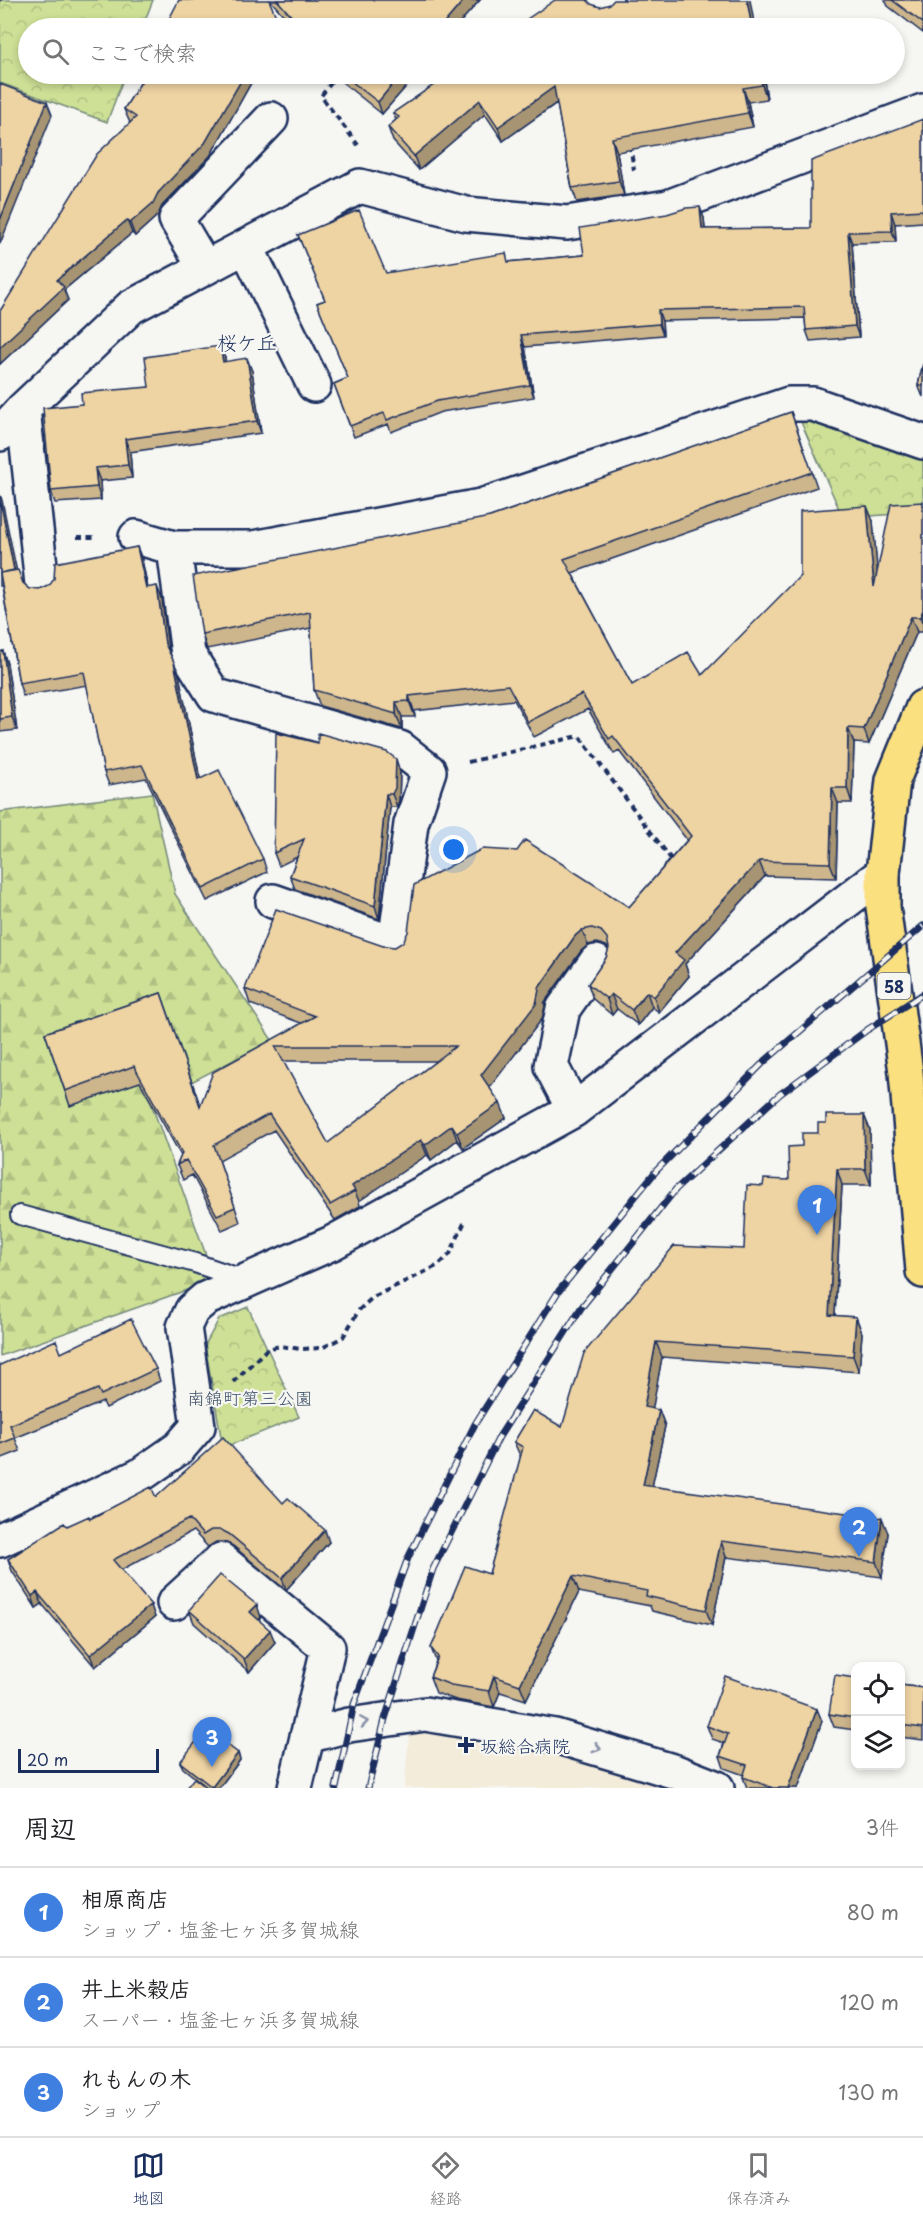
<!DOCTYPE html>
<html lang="ja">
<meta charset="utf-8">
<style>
:root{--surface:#fff;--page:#f2f2f2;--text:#202124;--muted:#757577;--line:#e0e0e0;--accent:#1b2f5e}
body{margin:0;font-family:"Playpen Sans","Klee One",sans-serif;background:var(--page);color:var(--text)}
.controls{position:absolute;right:18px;bottom:18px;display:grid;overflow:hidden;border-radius:12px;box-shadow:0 3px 9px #0003}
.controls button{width:54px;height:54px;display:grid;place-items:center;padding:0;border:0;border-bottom:2px solid var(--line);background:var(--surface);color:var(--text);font:30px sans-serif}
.scale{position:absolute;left:18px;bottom:15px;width:141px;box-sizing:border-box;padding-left:6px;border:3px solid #1b2f5e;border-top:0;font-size:16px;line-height:21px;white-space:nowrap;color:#1b2f5e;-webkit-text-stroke:4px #f6f6f2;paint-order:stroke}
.you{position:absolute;left:454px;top:850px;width:21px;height:21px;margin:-15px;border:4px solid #fff;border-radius:50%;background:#1a73e8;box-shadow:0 0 0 9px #1a73e833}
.badge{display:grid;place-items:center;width:39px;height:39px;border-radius:50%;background:var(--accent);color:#fff;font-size:20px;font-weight:700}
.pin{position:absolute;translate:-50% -50px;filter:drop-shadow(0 2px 3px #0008)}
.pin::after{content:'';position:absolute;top:32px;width:21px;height:18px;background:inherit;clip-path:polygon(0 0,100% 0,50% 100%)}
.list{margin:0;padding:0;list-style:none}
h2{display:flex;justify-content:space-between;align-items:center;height:78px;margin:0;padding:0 24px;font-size:26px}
h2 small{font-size:20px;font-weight:400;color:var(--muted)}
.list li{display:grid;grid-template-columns:39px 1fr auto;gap:18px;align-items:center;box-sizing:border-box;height:90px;padding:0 24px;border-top:2px solid var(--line)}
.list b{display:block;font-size:22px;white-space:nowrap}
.list p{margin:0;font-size:20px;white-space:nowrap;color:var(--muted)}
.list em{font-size:20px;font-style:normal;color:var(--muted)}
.icon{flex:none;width:33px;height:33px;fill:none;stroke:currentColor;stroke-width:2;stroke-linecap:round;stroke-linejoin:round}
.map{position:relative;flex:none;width:923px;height:1788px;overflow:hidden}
.search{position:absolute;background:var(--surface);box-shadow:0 3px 9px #0003;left:18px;right:18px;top:18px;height:66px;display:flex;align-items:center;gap:15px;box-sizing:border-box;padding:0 21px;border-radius:33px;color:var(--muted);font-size:22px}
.sheet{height:348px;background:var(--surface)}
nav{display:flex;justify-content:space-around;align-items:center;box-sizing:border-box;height:84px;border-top:2px solid var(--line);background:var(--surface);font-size:16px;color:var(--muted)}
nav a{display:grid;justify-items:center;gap:3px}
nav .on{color:var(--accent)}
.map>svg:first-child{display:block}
</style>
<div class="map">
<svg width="923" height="1788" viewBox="0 0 923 1788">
<defs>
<pattern id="forest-firs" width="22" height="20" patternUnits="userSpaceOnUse" patternTransform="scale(1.5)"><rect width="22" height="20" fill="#cde095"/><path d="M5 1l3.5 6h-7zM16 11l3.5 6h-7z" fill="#afc083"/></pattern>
<pattern id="park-crowns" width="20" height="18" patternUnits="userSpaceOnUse" patternTransform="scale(1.5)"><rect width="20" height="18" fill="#cde095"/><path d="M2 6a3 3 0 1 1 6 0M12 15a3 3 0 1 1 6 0" fill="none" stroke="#afc083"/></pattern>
</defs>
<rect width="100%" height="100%" fill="#f6f6f2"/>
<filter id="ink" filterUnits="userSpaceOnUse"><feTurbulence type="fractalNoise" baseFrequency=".0167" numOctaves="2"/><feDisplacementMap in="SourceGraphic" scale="12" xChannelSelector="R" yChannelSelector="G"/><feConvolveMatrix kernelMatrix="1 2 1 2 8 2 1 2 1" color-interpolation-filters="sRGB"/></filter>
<g filter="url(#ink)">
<!-- built -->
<path fill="#f4ecda" d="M410,1727L463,1732L585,1759L660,1788H404Z"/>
<!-- forest -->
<path fill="url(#forest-firs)" stroke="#74887a" stroke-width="1.5" d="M152,793L175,894L272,1040L151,1103L215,1280L0,1356V812Z"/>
<!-- park -->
<path fill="url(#park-crowns)" stroke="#74887a" stroke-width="1.5" d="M0,0H153L142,28H28V74H125L107,122L0,83Z
M810,418L923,457V512L843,518L801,422Z
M248,1307L299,1417L223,1448L205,1345L219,1319Z"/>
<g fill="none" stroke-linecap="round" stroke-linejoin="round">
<!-- lane casing -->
<g stroke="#1b2f5e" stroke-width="22">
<path id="lane" d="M20,1215L195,1263L245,1280"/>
</g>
<!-- street casing -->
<g stroke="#1b2f5e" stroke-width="38">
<path id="street" d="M605,0L606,2
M246,246L314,385
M205,268L176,219L271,119
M23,409L42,584
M0,434L23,409L131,307L360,186L466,214L567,223L668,207L923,111
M136,537L174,548H253L481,506L789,404H813L923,442
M174,548L188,654L214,695L400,748L429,771L411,824L395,944L273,901
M574,1110L551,1066L563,1009L596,962
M0,1540L139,1476L179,1448L198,1426L184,1327L192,1310L205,1299L332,1243L574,1110L883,873
M174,1603L221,1560L328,1648L295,1788
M307,1736L349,1725L425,1714L555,1736L676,1772L717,1788"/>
</g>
<!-- primary casing -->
<g stroke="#1b2f5e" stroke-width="38">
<path id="primary" d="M923,707L893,780L883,873V907L906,1072L923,1271"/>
</g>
<!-- path -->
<path stroke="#1b2f5e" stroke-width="4" stroke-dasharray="6 4.5" stroke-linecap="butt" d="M0,1V0
M338,74L321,96L358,145
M630,145L634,170
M77,537H96
M468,762L579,736L671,859L669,862
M233,1382L267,1349L280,1346L301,1349L322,1348L343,1337L359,1310L373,1297L439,1265L450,1254L466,1219"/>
<!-- lane -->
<use href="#lane" stroke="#f6f6f2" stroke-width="18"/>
<!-- street -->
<use href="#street" stroke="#f6f6f2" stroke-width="33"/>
<!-- primary -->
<use href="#primary" stroke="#fbe080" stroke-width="33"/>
<!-- rail casing -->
<g stroke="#1b2f5e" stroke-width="7">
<path id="rail" d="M336,1788L354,1704L408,1558L475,1424L558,1292L656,1171L765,1061L923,926
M368,1788L385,1719L433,1569L499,1437L581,1308L676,1189L780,1094L867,1030L923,994"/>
</g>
<!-- rail -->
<use href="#rail" stroke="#f6f6f2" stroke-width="4.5" stroke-dasharray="14" stroke-linecap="butt"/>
</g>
<!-- wall -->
<path fill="#cdb58c" stroke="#1b2f5e" stroke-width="1.5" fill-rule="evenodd" d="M270,0H480L455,28H295Z
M885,0H923V33L888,6Z
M168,21L281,28H170Z
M146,74H256L210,156L162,206L158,215L135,236L132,233L64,290L68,300L0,364V311L130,123L124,109Z
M260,74H275L272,80Z
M334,74H417L382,114L342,82Z
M450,74H763L767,99L748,102L753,127L617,152L624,195L577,202L572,188L557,103L503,141L485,114L419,170L393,141L388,127L396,120L393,113Z
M923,119V222L895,224L896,242L852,243L859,337L810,341L806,330L805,318L662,321L663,335L525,347L534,397L441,412L391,432L388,424L354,437L334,384L348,378L317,303L325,300L298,235L386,273L584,255L704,218L705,229L811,228Z
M225,358V362L252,371L261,433L130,452L132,478L100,481L101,500L55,503L51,491L82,404L149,387Z
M923,364V397L918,385Z
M791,412L817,487L572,573L632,685L702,675L873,521L877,572L923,502V632H917L869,744L854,743L852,803H838L836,878L765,876L685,964L689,976L659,1012L652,1007L638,1025L617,1009L612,1015L593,999L588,984L606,958L609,949L606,946L597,943L588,945L581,951L544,1003L545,1006L542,1019L489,1087L506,1118L463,1148L457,1140L431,1160L427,1155L359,1201L360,1206L335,1220L274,1130L219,1160L240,1222L222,1230L192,1175L183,1180L177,1165L181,1156L140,1082L70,1106L45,1033L161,993L200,1105L301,1023L250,1004L245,989L383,946L395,947L629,907L687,840L619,751L614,754L588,709L534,737L514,700L414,711L415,717H402V729L320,706L314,690L311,628L207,649L202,634L490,517ZM283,1061H436L328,1143Z
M0,495L16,570L23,583L30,589L40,590L137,547L142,560L148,588L162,599L169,651L179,675L200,779L263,859L267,872L207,901L146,778L109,785L104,772L87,685L23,696L19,683L2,586H0Z
M3,651L7,664L17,730L0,732V652Z
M400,772L399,800L397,807H390L379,919L295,889L290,876L297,857L279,866L274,853Z
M864,1115L870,1130L871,1185H842L835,1316L856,1317L862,1333L859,1372L662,1357L652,1409L659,1410L665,1426L652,1486L888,1533L882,1577L726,1557L712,1625L652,1611L650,1606L579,1592L526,1700L500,1692L494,1707L456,1700L436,1693L430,1677L436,1661L431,1648L489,1574L521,1458L514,1442L562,1427L744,1249L763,1186L789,1180L802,1146L818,1133L826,1123Z
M61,1353L156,1369L160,1381L106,1408L103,1402L15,1438L20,1451L0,1459V1365Z
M156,1497L283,1503L329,1542L286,1590L233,1546L225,1542H216L208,1547L193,1531L121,1570L155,1617L95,1667L42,1604L36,1608L12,1571L8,1559L67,1526Z
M189,1610L261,1617L259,1620L275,1642L249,1672L194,1623Z
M855,1678V1730L834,1727L829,1714Z
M900,1685L923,1688V1740L900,1737Z
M822,1721L798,1788H747L743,1777L744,1775L724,1768L720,1756L724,1743L712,1739L707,1726Z
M238,1753L240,1760L219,1788H208L183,1768L180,1762Z"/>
<!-- shaded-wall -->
<path fill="#a79472" stroke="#1b2f5e" stroke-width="1.5" d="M464,0H480L455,28H440Z
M747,0H750L755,28H752Z
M245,74H256L210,156L162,206L158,215L135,236L130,223L158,193Z
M269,74H275L272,80Z
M401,74H417L382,114L378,102Z
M760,74H763L767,99L762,85Z
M554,87L559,101L503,141L498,127Z
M743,88L748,102L753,127L748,113Z
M480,100L485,114L419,170L414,156Z
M47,102L52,115L0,244V220Z
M612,138L617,152L624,195L619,181Z
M700,207L704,218L706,241L702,229Z
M891,212L895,224L896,242L892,231Z
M127,220L132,233L64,290L68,300L0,364V347L57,280Z
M848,232L852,243L859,337L855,326Z
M658,310L662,321L663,335L659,324Z
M521,335L525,347L534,397L530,385Z
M220,346L225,358L227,375L223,362Z
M247,358L252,371L261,433L257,421Z
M125,439L130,452L132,478L128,465Z
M95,468L100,481L101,500L97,487Z
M0,495L2,500L19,582L14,570L0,500Z
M867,506L873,521L880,602L874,587Z
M137,547L142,560L150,601L146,588Z
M157,586L162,599L169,656L165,644Z
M923,610V624L920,617Z
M911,617L917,632L869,744L864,729Z
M3,651L7,664L17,730L12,717Z
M174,662L179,675L203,793L198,780Z
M409,696L414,711L415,717L409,701Z
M396,702L402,717V729L396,714Z
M848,728L854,743L852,803L847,788Z
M396,759L400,772L399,800L397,807L392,794Z
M832,788L838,803L836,878L830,863Z
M386,794L390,807L379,919L375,906Z
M759,861L765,876L685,964L689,976L659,1012L654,997L675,953Z
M582,930L588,945L581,951L544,1003L545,1006L542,1019L487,1091L481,1075L538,989L575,936Z
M647,992L652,1007L638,1025L632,1010Z
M611,994L617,1009L612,1015L607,999Z
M500,1103L506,1118L463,1148L457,1133Z
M864,1115L870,1130L871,1185L865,1169Z
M452,1125L457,1140L431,1160L425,1145Z
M421,1140L427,1155L359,1201L352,1186Z
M837,1169L842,1185L834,1331L829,1315Z
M856,1317L862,1333L859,1372L853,1356Z
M656,1342L662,1357L650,1423L644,1407Z
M659,1410L665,1426L649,1501L643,1485Z
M882,1518L888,1533L882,1577L876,1562Z
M325,1530L329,1542L286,1590L282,1578Z
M721,1541L726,1557L712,1625L706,1610Z
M573,1576L579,1592L526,1700L520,1685Z
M37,1592L42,1604L36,1608L32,1596Z
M151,1605L155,1617L95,1667L90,1655Z
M257,1605L261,1617L255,1625L250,1612Z
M270,1630L275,1642L249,1672L244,1659Z
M494,1676L500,1692L494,1707L489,1691Z
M817,1709L822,1721L798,1788H788Z
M238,1753L240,1760L219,1788H213L212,1787Z"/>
<!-- building -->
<path fill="#eed3a3" stroke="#1b2f5e" stroke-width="1.5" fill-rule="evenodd" d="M179,0H269L281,28H174L176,26L168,21Z
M277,0H464L440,28H302Z
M555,0H587L591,4L600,7L610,4L614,0H747L752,28H514Z
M892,0H923V23Z
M146,74H245L205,143L158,193L153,203L130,223L127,220L57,280L64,287L0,347V311L97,154L136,117L124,109Z
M342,74H401L378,102Z
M450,74H760L762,85L743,88L748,113L612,138L619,181L572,188L554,87L498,127L480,100L414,156L388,127L399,117L393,113Z
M0,84L47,102L0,220Z
M923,119V210L891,212L892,231L848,232L855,326L806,330L804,307L658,310L659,324L521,335L530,385L437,401L387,420L384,413L350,426L334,384L348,378L317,303L325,300L298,235L359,210L386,273L506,253L508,262L584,255L580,228L667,214L686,208L700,207L702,229L811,228V161Z
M220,346L223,362L247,358L257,421L125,439L128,465L95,468L97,487L51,491L43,408L82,404L81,393L149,387L145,357Z
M923,364V386L918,385Z
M791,412L812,472L564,559L632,685L688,652L702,675L800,576V511L867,506L874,587L891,504L923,502V610L920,617H911L864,729L848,728L847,788H832L830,863L759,861L675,953L684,960L654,997L647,992L632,1010L611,994L607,999L588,984L606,958L609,948L607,938L601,931L592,928L582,930L575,936L538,989L539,990L536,1004L481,1075L500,1103L457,1133L452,1125L425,1145L421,1140L352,1186L355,1191L330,1205L269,1114L214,1145L235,1207L217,1215L186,1160L177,1165L182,1153L134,1066L65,1091L45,1033L161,993L200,1106L213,1072L315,1016L245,989L276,909L383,946L395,947L403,942L408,932L414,885L482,849L517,851L525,840L629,907L691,836L613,736L609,739L582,694L528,722L508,685L409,696V701L396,702V714L314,690L310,612L202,634L193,576L490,517ZM275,1046H456L328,1143Z
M0,500L14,570L0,573Z
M137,547L146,588L157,586L165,644L174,662L198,780L219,770L263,859L203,889L142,765L104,772L84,672L19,683L0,573L18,570L23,583L30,589L40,590L49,586L54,579L55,563Z
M3,651L12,717L0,719V652Z
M276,733L318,743V733L387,752L396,759L395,788L392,794H386L375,906L290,876L304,839L274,853Z
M826,1115H864L865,1169H837L829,1315L856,1317L853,1356L656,1342L644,1407L659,1410L643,1485L882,1518L876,1562L721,1541L706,1610L646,1596L647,1591L573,1576L520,1685L494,1676L489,1691L451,1685L430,1677L438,1657L431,1648L465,1566L489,1574L523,1447L514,1442L533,1410L562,1427L584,1353L674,1246L744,1249L747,1185L763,1186L764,1179L789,1180L788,1147L802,1146V1133H818V1123H826Z
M131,1319L156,1369L101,1395L98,1389L10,1425L15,1438L0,1444V1365L56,1340L61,1353Z
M223,1437L283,1503L288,1498L325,1530L282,1578L229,1534L221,1530H211L203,1535L189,1519L113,1560L151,1605L90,1655L37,1592L32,1596L8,1559L64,1523L67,1526L89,1516L90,1519L151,1487L156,1497Z
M220,1575L257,1605L250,1612L270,1630L244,1659L189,1610Z
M835,1675L855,1678V1718L829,1714Z
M725,1676L817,1709L788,1788H773L743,1777L747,1765L720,1756L728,1734L707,1726Z
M900,1685L923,1688V1728L900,1725Z
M206,1729L238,1753L212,1787L180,1762Z
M194,1778L207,1788H186Z"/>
<!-- one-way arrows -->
<defs><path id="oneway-chevron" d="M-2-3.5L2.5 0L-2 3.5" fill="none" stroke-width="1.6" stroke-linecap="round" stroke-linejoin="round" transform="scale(1.5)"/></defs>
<g stroke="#8892a8">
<use href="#oneway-chevron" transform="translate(364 1722) rotate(-9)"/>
<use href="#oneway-chevron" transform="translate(597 1748) rotate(17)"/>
</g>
</g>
<!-- markers -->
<path fill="#1b2f5e" stroke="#f6f6f2" stroke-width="2" d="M463 1736h6v6h6v6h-6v6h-6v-6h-6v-6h6z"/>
<g text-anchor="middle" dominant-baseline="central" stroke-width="4.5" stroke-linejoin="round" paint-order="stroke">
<!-- shield labels -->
<rect fill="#f6f6f2" stroke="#5d6b8a" stroke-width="1.5" x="877.5" y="973" width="33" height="26" rx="4.5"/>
<g font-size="16" font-weight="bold" fill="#1b2f5e">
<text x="894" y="986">58</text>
</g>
<!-- park labels -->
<g font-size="18" fill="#3f5269" stroke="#f6f6f2">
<text x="250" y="1397">南錦町第三公園</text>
</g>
<!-- poi labels -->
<g font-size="18" fill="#1b2f5e" stroke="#f6f6f2" text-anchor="start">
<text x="480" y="1745">坂総合病院</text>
</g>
<!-- neighbourhood labels -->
<g font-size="20" fill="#1b2f5e" stroke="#f6f6f2">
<text x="247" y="342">桜ケ丘</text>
</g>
</g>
</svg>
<div class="controls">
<button><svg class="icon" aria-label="locate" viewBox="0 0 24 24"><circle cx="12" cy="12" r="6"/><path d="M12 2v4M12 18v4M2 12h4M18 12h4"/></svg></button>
<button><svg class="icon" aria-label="layers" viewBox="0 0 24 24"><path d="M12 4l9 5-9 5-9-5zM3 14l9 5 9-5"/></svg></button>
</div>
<div class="scale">20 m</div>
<div class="you"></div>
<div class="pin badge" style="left:817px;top:1235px;background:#3f7fe0">1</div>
<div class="pin badge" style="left:859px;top:1557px;background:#3f7fe0">2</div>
<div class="pin badge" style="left:212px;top:1767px;background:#3f7fe0">3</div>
<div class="search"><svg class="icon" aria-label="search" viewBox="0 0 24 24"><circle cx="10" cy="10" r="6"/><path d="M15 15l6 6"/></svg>ここで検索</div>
</div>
<section class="sheet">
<h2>周辺<small>3件</small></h2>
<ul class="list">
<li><span class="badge" style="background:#3f7fe0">1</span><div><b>相原商店</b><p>ショップ · 塩釜七ヶ浜多賀城線</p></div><em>80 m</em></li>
<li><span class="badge" style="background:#3f7fe0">2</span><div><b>井上米穀店</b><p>スーパー · 塩釜七ヶ浜多賀城線</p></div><em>120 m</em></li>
<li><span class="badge" style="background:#3f7fe0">3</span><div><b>れもんの木</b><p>ショップ</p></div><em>130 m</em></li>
</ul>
</section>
<nav>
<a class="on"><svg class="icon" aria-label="map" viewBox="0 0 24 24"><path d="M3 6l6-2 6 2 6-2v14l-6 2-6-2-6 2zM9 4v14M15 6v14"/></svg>地図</a>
<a><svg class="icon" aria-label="directions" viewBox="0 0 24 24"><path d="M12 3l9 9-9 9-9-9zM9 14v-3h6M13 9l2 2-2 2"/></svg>経路</a>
<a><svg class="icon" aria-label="saved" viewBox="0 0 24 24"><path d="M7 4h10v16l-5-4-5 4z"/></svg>保存済み</a>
</nav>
